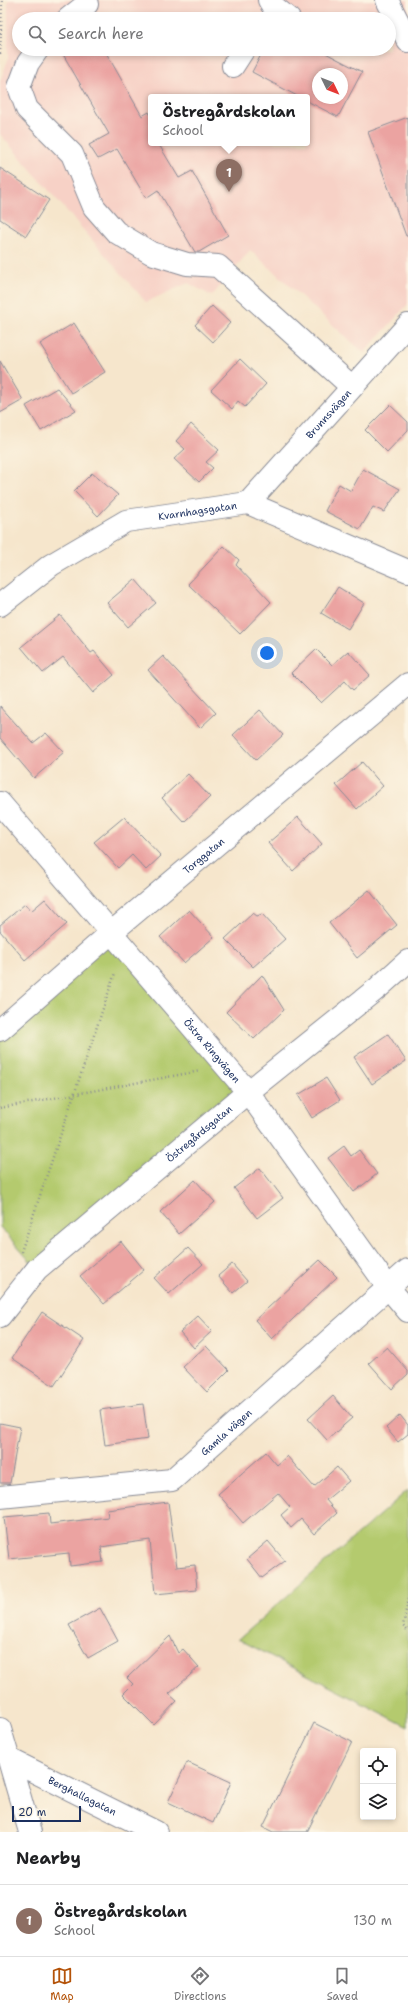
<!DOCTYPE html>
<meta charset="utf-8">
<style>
:root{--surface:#fff;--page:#f2f2f2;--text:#202124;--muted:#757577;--line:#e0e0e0;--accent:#b45309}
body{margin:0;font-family:"Shantell Sans",sans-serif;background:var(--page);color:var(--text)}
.controls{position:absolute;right:12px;bottom:12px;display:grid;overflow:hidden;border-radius:4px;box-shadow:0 2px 6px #0003}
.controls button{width:36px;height:36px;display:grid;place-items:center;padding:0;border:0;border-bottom:1px solid var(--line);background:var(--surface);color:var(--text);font:20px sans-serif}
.compass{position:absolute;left:312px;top:68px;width:36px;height:36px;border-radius:50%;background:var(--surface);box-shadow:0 2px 6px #0003;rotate:133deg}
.scale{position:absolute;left:12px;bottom:10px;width:69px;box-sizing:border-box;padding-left:4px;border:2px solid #1b2f5e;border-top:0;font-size:11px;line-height:14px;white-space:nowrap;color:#1b2f5e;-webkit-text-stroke:3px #fcf5e5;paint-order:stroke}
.you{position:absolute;left:267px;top:653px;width:14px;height:14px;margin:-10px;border:3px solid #fff;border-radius:50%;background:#1a73e8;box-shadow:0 0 0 6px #1a73e833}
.badge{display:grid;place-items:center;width:26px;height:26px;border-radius:50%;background:var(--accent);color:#fff;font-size:13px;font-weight:700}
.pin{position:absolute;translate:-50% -33px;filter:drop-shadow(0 1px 2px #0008)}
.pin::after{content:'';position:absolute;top:21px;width:14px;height:12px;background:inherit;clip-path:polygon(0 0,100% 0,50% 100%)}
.popup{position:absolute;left:148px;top:94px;width:162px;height:52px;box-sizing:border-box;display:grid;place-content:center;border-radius:4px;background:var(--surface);filter:drop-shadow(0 1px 3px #0005);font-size:13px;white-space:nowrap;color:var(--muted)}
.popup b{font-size:15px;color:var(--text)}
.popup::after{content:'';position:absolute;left:50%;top:100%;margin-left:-8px;border:8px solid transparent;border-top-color:var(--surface)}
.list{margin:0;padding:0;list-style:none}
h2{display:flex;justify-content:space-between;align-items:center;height:52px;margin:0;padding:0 16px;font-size:17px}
h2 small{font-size:13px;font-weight:400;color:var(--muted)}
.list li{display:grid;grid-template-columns:26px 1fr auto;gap:12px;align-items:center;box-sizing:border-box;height:72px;padding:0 16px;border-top:1px solid var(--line)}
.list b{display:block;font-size:15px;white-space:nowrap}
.list p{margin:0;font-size:13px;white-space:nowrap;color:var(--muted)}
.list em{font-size:13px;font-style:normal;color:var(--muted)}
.icon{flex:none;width:22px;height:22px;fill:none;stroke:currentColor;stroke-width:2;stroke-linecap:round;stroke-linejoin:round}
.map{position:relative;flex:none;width:408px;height:1832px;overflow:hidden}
.search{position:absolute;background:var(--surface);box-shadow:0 2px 6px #0003;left:12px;right:12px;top:12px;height:44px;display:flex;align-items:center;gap:10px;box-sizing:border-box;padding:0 14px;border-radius:22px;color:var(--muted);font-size:15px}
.sheet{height:124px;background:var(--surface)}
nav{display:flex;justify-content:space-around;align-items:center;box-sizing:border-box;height:56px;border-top:1px solid var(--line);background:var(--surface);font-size:11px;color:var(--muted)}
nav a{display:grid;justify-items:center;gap:2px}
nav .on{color:var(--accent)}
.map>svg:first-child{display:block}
</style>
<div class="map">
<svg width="408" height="1832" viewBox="0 0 408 1832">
<rect width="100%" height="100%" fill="#fcf5e5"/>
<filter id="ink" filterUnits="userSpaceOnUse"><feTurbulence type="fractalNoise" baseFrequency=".025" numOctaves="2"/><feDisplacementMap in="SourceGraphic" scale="8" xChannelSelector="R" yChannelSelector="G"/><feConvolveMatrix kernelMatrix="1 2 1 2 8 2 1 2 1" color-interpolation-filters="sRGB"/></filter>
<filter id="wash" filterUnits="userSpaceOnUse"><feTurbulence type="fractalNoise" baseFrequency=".012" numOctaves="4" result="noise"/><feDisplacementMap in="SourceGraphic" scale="16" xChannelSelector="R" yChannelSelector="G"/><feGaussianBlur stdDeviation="0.9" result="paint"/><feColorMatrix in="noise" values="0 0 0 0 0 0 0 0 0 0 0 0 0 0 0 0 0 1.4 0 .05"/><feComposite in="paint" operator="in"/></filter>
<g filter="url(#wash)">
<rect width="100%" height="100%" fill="#f6e6cc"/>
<!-- built -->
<path fill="#f7d1c6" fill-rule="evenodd" d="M8,0H408V304L364,353L250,250L212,296L188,283L146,302L0,134V81L8,60ZM19,19H389V49H19ZM318,74H342V98H318ZM151,97H307V143H151Z"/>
<!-- green -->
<path fill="#b4ca6e" stroke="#687c66" d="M112,932L248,1092L37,1269L0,1227V1030Z
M408,1490V1727L238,1639Z"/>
<g id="blocks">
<!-- building -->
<path fill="#eba3a1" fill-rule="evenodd" d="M60,49H104L142,116L149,112L151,116V143H158L179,178L192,171L228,235L199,252H195L158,190L146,198L117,149L98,159L89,145L109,134Z
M264,49H318L362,72L338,117L307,101V97H299L252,72ZM318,74H342V98H318Z
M408,117V236H406L368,132Z
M0,168L49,200L26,236L0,219Z
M212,306L230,323L213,342L195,325Z
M74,323L105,372L71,393L40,344Z
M240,359L266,384L245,407L238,401L232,409L211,390Z
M0,361L23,400L0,413Z
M57,388L76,410L41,431L26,406Z
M390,405L408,422V430L387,452L365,430Z
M191,424L219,450L206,462L213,468L199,482L174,459L185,449L176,441Z
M363,469L400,489L384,512L373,507L360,529L325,511L339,484L351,491Z
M92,473L118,495L98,516L74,491Z
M224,546L239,560L236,565L271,602L240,634L188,584Z
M135,579L156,603L128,627L107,603Z
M338,587L364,603L348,629L321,613Z
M60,615L91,653L94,651L114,675L93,693L63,657L43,673L21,647Z
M316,649L332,665L348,651L370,675L353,690L345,681L321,703L291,673Z
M163,656L216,713L200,728L148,670Z
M0,706L33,743L46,733L64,752L34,778L0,738Z
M260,710L283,735L256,760L233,735Z
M362,762L383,786L357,809L336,785Z
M188,774L210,797L184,822L162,798Z
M124,817L161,856L146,870L132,855L118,868L94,842Z
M298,817L322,844L293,871L268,843Z
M369,890L397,925L357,958L329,923Z
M45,899L67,924L25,960L0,931V925L25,904L31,911Z
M189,910L214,937L184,963L160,937Z
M253,913L257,916L262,914L285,939L253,967L225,939Z
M262,975L284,1010L254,1039L226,1012Z
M388,1034L406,1061L372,1084L354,1057Z
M326,1078L340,1100L312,1118L298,1095Z
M344,1146L351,1156L359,1150L377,1174L354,1192L328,1158Z
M260,1168L283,1198L257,1218L234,1188Z
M195,1180L215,1202L179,1234L160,1212Z
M121,1241L144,1270L104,1304L80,1276Z
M188,1248L203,1264L169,1294L154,1278Z
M320,1260L337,1277L272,1339L255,1320Z
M232,1264L247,1281L233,1293L218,1276Z
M42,1312L84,1340L54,1386L12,1358Z
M198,1316L212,1331L194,1348L180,1332Z
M206,1346L229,1370L207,1392L183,1367Z
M387,1347L408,1371V1374L392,1389L369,1363Z
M333,1396L352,1418L327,1440L308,1419Z
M143,1404L148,1439L105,1445L100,1410Z
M400,1415L408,1425V1434L398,1442L386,1428Z
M0,1423L20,1427L10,1483H0Z
M266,1452L277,1465L287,1456L314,1487L337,1467L349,1481L326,1500L337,1513L314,1534L301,1519L291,1528L281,1515L290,1507L278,1493L243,1523L218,1494Z
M168,1502L177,1567L195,1565L197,1590L155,1594L150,1540L101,1547L103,1562L70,1566L69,1553L9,1559L4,1517L49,1513L50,1524L108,1517L107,1510Z
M268,1541L285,1561L262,1578L247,1559Z
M100,1608L118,1641L88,1658L69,1625Z
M170,1636L178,1653L183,1649L199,1667L169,1694L177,1701L154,1725L123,1694L133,1684L127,1678Z
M314,1723L352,1742L307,1832H273L263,1827Z
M187,1762L231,1782L213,1823L168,1802Z"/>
</g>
</g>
<g filter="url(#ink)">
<use href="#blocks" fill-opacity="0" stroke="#888a95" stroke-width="1"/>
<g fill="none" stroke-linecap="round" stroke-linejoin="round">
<!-- minor casing -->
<g stroke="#888a95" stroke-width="24">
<g id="minor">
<path d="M269,0L272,5L289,19"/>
<path d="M387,0L408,41"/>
<path d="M68,19L87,4"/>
<path d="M38,49L28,63L19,87L27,109L72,154L94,207L116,232L151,253L187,264L218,266L352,387"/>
<path d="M233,66L244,49"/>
<path id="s1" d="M248,503L408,325"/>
<path id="s2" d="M0,605L51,565L126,521L248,503L408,571"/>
<path id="s3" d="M0,803L248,1092L388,1287L408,1311"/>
<path id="s4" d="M0,1030L112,932L408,684"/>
<path id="s5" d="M0,1316L37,1269L248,1092L379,987L408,961"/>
<path id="s6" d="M0,1497L172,1480L408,1270"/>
<path d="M0,1729L30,1832"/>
<path id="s7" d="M9,1759L156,1832"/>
</g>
</g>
<!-- path -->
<path stroke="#888a95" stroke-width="2.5" stroke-dasharray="1 3" stroke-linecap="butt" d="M0,54L2,0
M0,227V230
M0,1108L200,1071
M21,1252L115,973
M408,1599L403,1626L408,1631"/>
<!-- minor -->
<use href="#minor" stroke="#fff" stroke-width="22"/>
</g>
</g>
<g text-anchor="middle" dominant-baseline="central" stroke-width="3.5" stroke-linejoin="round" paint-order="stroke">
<!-- street labels -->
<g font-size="10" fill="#1b2f5e" stroke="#fcf5e5">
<text stroke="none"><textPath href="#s1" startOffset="120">Brunnsvägen</textPath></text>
<text stroke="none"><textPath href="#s2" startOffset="224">Kvarnhagsgatan</textPath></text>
<text stroke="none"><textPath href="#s4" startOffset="268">Torggatan</textPath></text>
<text stroke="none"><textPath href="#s3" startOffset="326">Östra Ringvägen</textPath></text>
<text stroke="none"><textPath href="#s5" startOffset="271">Östregårdsgatan</textPath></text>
<text stroke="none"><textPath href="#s6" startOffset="245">Gamla vägen</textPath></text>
<text stroke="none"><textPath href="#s7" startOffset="82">Berghallagatan</textPath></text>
</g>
</g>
</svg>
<div class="controls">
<button><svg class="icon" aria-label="locate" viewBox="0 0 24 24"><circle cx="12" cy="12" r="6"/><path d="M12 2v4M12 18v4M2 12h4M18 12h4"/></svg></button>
<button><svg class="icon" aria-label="layers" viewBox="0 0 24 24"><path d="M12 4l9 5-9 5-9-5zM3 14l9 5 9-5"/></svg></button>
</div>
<svg class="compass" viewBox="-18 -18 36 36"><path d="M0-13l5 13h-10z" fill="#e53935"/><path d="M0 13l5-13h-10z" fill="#757577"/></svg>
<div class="scale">20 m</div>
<div class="you"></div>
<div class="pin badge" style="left:229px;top:192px;background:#8d6e63">1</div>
<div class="popup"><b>Östregårdskolan</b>School</div>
<div class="search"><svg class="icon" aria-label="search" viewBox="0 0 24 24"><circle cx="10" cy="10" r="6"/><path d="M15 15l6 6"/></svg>Search here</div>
</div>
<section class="sheet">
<h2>Nearby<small></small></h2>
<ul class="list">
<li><span class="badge" style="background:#8d6e63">1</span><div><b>Östregårdskolan</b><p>School</p></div><em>130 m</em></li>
</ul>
</section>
<nav>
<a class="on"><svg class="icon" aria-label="map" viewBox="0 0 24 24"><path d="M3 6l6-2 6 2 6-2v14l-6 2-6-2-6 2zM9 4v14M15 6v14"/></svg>Map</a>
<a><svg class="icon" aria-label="directions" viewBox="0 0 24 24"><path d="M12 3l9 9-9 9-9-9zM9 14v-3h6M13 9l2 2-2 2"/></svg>Directions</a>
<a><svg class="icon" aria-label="saved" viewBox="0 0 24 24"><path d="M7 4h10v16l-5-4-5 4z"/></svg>Saved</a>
</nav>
